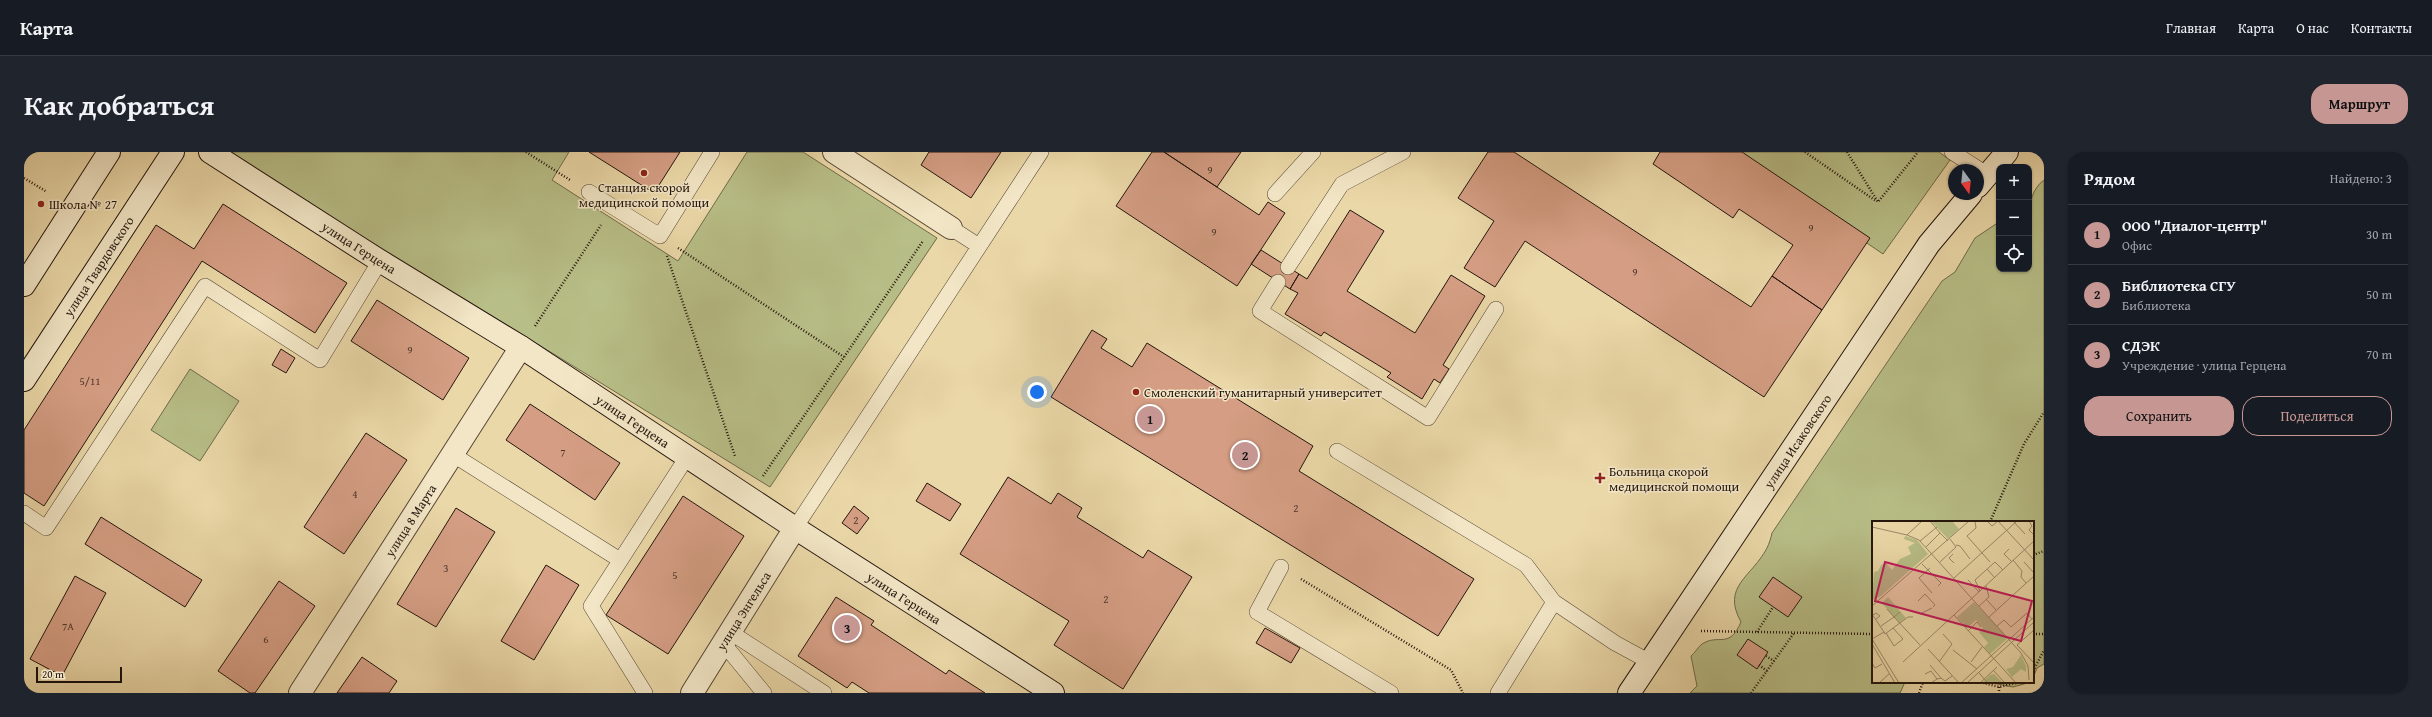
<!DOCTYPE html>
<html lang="ru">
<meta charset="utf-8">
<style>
:root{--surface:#171b24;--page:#20242c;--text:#f1f3f6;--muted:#9ea1a6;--line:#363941;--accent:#c59692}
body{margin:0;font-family:"Gentium Book Plus",serif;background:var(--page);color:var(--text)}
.controls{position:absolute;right:12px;top:12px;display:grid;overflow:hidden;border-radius:8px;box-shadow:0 1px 3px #0004}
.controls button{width:36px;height:36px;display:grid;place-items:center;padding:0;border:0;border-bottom:1px solid var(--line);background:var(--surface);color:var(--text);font:20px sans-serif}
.compass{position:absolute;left:1924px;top:12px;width:36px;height:36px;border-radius:50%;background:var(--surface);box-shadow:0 1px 3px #0004;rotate:165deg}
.scale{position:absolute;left:12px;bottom:10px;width:86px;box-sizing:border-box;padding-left:4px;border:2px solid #24150d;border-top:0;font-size:11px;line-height:14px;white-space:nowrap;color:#24150d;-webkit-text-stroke:3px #f2e6c6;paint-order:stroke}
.you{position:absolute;left:1013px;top:240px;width:14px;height:14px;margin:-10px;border:3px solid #fff;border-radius:50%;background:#1a73e8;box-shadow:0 0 0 6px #1a73e833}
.badge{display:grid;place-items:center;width:26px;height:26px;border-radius:50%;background:var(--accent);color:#111;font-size:13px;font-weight:700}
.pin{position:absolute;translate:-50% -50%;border:2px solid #fff;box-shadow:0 1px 4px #0006}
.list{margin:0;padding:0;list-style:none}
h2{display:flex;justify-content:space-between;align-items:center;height:52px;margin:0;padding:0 16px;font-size:17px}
h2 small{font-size:13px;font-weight:400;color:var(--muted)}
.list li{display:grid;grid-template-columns:26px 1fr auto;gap:12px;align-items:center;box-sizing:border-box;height:60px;padding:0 16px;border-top:1px solid var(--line)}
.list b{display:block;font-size:15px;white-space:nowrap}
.list p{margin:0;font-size:13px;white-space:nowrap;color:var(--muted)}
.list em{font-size:13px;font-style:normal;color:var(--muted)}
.actions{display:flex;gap:8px;padding:12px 16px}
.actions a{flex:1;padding:9px 0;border:1px solid var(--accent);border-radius:16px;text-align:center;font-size:14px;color:var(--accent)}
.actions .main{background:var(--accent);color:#111}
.icon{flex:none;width:22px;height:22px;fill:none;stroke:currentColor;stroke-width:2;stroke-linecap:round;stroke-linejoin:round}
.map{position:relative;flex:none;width:2020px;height:541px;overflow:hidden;border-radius:16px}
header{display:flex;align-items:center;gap:24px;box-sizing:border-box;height:56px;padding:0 20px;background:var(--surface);border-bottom:1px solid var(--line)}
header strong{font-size:19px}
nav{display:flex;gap:22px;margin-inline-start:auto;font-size:14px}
.intro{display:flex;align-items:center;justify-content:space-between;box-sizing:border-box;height:96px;padding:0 24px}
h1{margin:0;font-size:28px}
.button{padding:10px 18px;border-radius:16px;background:var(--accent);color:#111;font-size:14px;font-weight:700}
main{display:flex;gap:24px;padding:0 24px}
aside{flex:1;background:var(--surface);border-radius:16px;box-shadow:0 1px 3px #0004}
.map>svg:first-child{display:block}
</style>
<header>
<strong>Карта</strong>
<nav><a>Главная</a><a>Карта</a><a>О нас</a><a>Контакты</a></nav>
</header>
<div class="intro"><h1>Как добраться</h1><a class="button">Маршрут</a></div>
<main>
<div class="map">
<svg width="2020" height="541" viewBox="0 0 2020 541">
<rect width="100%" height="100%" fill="#ebd8a8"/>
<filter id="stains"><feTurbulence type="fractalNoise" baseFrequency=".005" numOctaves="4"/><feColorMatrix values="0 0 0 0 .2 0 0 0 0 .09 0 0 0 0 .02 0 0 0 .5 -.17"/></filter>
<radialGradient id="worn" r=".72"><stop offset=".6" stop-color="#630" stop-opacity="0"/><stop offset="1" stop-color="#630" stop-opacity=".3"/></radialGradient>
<!-- green -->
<path fill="#b8be87" stroke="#6e6a4a" d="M201,0H545L528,28L654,109L723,0H779L913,86L746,335Z
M1709,0H1915L1926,8L1859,102Z
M2020,28V512L2013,516L2009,526V370H1849V530H1881L1876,541H1666L1673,534L1667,504C1671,501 1674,495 1678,492C1695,481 1705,498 1717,470C1697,434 1728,425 1743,396C1745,392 1747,386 1748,381L1918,129L1931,120L1951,86L1975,70V117H2005C2005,92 1997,44 2020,28Z
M166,217L215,249L176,309L127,278Z
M1963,530H2007L1989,535Z"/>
<!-- building -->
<path fill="#d59e84" stroke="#24150d" d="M565,0H656L630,41Z
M905,0H977L947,46L897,13Z
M1128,0H1140L1235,63L1244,50L1261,61L1213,134L1092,54Z
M1140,0H1217L1193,35Z
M1464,0H1490L1727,155L1748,124L1798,158L1740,245L1501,89L1471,135L1440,116L1470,69L1434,46Z
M1636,0H1718L1846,86L1798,158L1748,124L1769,93L1715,57L1709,66L1629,12Z
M199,52L323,131L291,181L178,109L20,354L0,341V278L132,73L170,97Z
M1326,58L1360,79L1323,139L1391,181L1427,123L1461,144L1419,213L1425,217L1416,231L1410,227L1398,247L1363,225L1367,221L1300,180L1297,184L1261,162L1274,141L1266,137L1275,122L1283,127Z
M1237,98L1275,122L1266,137L1227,112Z
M353,148L445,206L419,248L327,189Z
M1068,178L1083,187L1077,196L1108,215L1123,191L1289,294L1275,319L1450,427L1414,484L1027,245Z
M257,197L271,206L262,221L248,213Z
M506,252L596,311L571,348L482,288Z
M342,281L383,308L320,402L280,375Z
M984,325L1027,352L1034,341L1058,356L1053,365L1119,406L1124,398L1168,425L1099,537L1030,493L1045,469L936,402Z
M903,331L937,352L926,369L892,349Z
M659,344L720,384L644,502L582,463Z
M830,354L845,366L833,382L818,371Z
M432,356L471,380L412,475L373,452Z
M77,365L178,428L161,455L61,392Z
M522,413L555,433L510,508L477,489Z
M51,424L82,441L38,524L6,507Z
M1749,425L1778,445L1764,465L1735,445Z
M255,429L291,454L231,541H226L194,519Z
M812,445L850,469L847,473L922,522L925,518L961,541H845L828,530L823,536L774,504Z
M1241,476L1276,496L1267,511L1232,491Z
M1724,487L1744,500L1733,517L1713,503Z
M338,505L373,529L365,541H313Z"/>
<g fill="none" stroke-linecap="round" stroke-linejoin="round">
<!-- lane casing -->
<g stroke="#564634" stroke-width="16">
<path id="lane" d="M1928,0L1964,23
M565,40L636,84L688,0
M1251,42L1289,0
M927,76L955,94
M1264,115L1318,32L1379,0
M1254,130L1236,159L1404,266L1472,157
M1313,299L1502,413L1530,450L1474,541
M428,302L596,408
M0,361L22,376L181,134L296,208L356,109
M771,376L1017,0
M1257,415L1233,460L1367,541
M1530,450L1591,491L1626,510
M706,480L800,541
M699,491L740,541
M621,541L567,454L663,305"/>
</g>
<!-- street casing -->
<g stroke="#564634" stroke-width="24">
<g id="street">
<path d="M810,0L927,76"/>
<path id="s1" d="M276,541L497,195"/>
<path id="s2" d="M668,541L771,376"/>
</g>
</g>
<!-- secondary casing -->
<g stroke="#24150d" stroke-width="24">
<g id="secondary">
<path id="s3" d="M186,0L356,109L497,195L771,376L1029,541"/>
<path d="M1954,34L1983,0"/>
<path d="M0,133L85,0"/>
<path id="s4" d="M0,228L149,0"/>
<path id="s5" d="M1605,541L1905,92L1947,42"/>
</g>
</g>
<!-- path -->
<path stroke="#24150d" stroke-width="2.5" stroke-dasharray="1 2" stroke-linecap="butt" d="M502,0L546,28
M1781,0L1852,49
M1823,0L1854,50L1894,0
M0,26L23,40
M654,96L820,205
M643,104L711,304
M511,174L577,73
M739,324L899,89
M1966,370L2000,292L2020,260
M2009,403L2020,399
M1277,427L1427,518L1439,541
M1677,479L1849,482
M1733,480L1749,455
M2009,482H2020
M1742,504L1750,509
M1735,513L1743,519
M2009,519L2020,498
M1956,530L1975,535L1996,530
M1975,535V541
M1727,541L1770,481
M1895,541L1899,530"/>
<!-- lane -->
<use href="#lane" stroke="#f2e6c6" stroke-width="15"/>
<!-- street -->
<use href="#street" stroke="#f2e6c6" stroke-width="22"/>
<!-- secondary -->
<use href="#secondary" stroke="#f2e6c6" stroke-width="22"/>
</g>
<!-- markers -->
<g fill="#8f2418" stroke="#f2e6c6" stroke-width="1.5">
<circle cx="620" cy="21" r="4"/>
<circle cx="17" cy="52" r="4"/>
<circle cx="1112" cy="240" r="4"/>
<path d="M1574 320h4v4h4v4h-4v4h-4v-4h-4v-4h4z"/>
</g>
<g text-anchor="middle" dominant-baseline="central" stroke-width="3" stroke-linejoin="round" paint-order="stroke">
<!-- number labels -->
<g font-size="11" fill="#50372b">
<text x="1186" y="18">9</text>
<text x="1787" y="76">9</text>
<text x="1190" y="80">9</text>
<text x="1611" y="120">9</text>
<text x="386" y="198">9</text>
<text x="66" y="229">5/11</text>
<text x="539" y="300">7</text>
<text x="331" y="342">4</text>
<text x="1272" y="356">2</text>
<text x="832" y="368">2</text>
<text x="422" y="416">3</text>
<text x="651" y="423">5</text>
<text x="1082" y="447">2</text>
<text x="44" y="474">7А</text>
<text x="242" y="487">6</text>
</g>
<!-- poi labels -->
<g font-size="13" fill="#24150d" stroke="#f2e6c6" text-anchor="start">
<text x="620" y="35" text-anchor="middle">Станция скорой<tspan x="620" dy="15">медицинской помощи</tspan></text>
<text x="25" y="52">Школа № 27</text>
<text x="1120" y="240">Смоленский гуманитарный университет</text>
<text x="1585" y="319">Больница скорой<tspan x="1585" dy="15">медицинской помощи</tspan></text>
</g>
<!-- street labels -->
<g font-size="13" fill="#24150d" stroke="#f2e6c6">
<text stroke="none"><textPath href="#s3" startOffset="177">улица Герцена</textPath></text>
<text stroke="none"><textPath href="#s4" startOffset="136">улица Твардовского</textPath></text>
<text stroke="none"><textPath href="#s3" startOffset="501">улица Герцена</textPath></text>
<text stroke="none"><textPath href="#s5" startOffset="303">улица Исаковского</textPath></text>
<text stroke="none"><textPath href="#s1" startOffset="205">улица 8 Марта</textPath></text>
<text stroke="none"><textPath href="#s3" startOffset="825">улица Герцена</textPath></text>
<text stroke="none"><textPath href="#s2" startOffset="97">улица Энгельса</textPath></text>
</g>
</g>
<!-- overview -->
<g transform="translate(1848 369)">
<rect width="162" height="162" fill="#ebd8a8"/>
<path d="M59,0H80L87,8L76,18ZM33,15L45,19L56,33L9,75L0,79L2,51L6,50L9,44L14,42L20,49L28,38L39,33L36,26L43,22L32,18ZM16,76L34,97L27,102L10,82ZM102,81L136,117L118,133L112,126L116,122L107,111L111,107L104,99L95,107L85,96ZM149,134L154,145V151L149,148L140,156L134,148L141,146ZM122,153L131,162H110L118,154Z" fill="#b8be87"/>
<path fill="none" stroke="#9b8a6a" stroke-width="1" d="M58,0L68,12M103,0L104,7L95,15L118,41M115,0L120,5L126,0L162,39M141,0L153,13M157,0L160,5L157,9L162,14M0,6L35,14L47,19L149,132L156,145L157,159M35,14L50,0M48,20L65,6M84,24L88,25L98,38M54,26L68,12L76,20M137,28L132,33L140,41M81,33L77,37L82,42M141,39L150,50L149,56L154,62M68,41L84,26L78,18M152,41L162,52M50,43L69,62L66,65M58,47L47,57L60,72M115,48L123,57M82,57L145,0M96,59L107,71M108,70L103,59L123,41L131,49M114,78L124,89M46,80L53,73L63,84L61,86M0,85L97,0M107,85L117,76L114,65M28,91L22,96L48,124M0,93L12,111L0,118M48,93L60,87M1,94L4,92L8,95L4,98M82,94L144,162M117,96L162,55M9,105L22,96L15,88M125,105L132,99L139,106L155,92L160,98M96,110L105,101L109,106M12,111L13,113L36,96H41M14,112L22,125L31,118L21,107M0,118L27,162M0,123L23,162M56,128L87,162M81,129L105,148M31,141L162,20M67,141L80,123L71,113M99,141L110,126M0,142L3,147L10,143M162,142L145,124L162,109M58,144L69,157M121,149L133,162M107,152L116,162M53,153L59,150L65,158L59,162M65,158L69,157L73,160L80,155M7,162L17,153M89,162L162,96M95,162L162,101M108,162L125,146"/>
<path fill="#c2185b" fill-opacity="0.15" stroke="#c2185b" stroke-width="2" d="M13,41L160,80L149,120L3,80Z"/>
<rect width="162" height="162" fill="none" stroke="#24150d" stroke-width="2"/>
</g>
<rect width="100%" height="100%" filter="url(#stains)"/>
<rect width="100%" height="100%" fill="url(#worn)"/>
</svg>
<div class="controls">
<button>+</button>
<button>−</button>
<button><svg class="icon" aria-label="locate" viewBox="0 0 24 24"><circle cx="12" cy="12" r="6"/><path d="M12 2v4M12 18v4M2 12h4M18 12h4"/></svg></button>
</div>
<svg class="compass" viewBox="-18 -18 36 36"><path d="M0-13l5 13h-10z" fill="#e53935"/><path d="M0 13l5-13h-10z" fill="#9ea1a6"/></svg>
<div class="scale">20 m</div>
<div class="you"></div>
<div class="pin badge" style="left:1126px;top:267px">1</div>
<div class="pin badge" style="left:1221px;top:303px">2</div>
<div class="pin badge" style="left:823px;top:476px">3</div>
</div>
<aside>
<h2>Рядом<small>Найдено: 3</small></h2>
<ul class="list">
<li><span class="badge">1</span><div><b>ООО &quot;Диалог-центр&quot;</b><p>Офис</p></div><em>30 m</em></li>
<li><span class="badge">2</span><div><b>Библиотека СГУ</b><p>Библиотека</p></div><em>50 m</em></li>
<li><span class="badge">3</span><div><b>СДЭК</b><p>Учреждение · улица Герцена</p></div><em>70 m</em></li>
</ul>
<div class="actions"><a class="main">Сохранить</a><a>Поделиться</a></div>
</aside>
</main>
